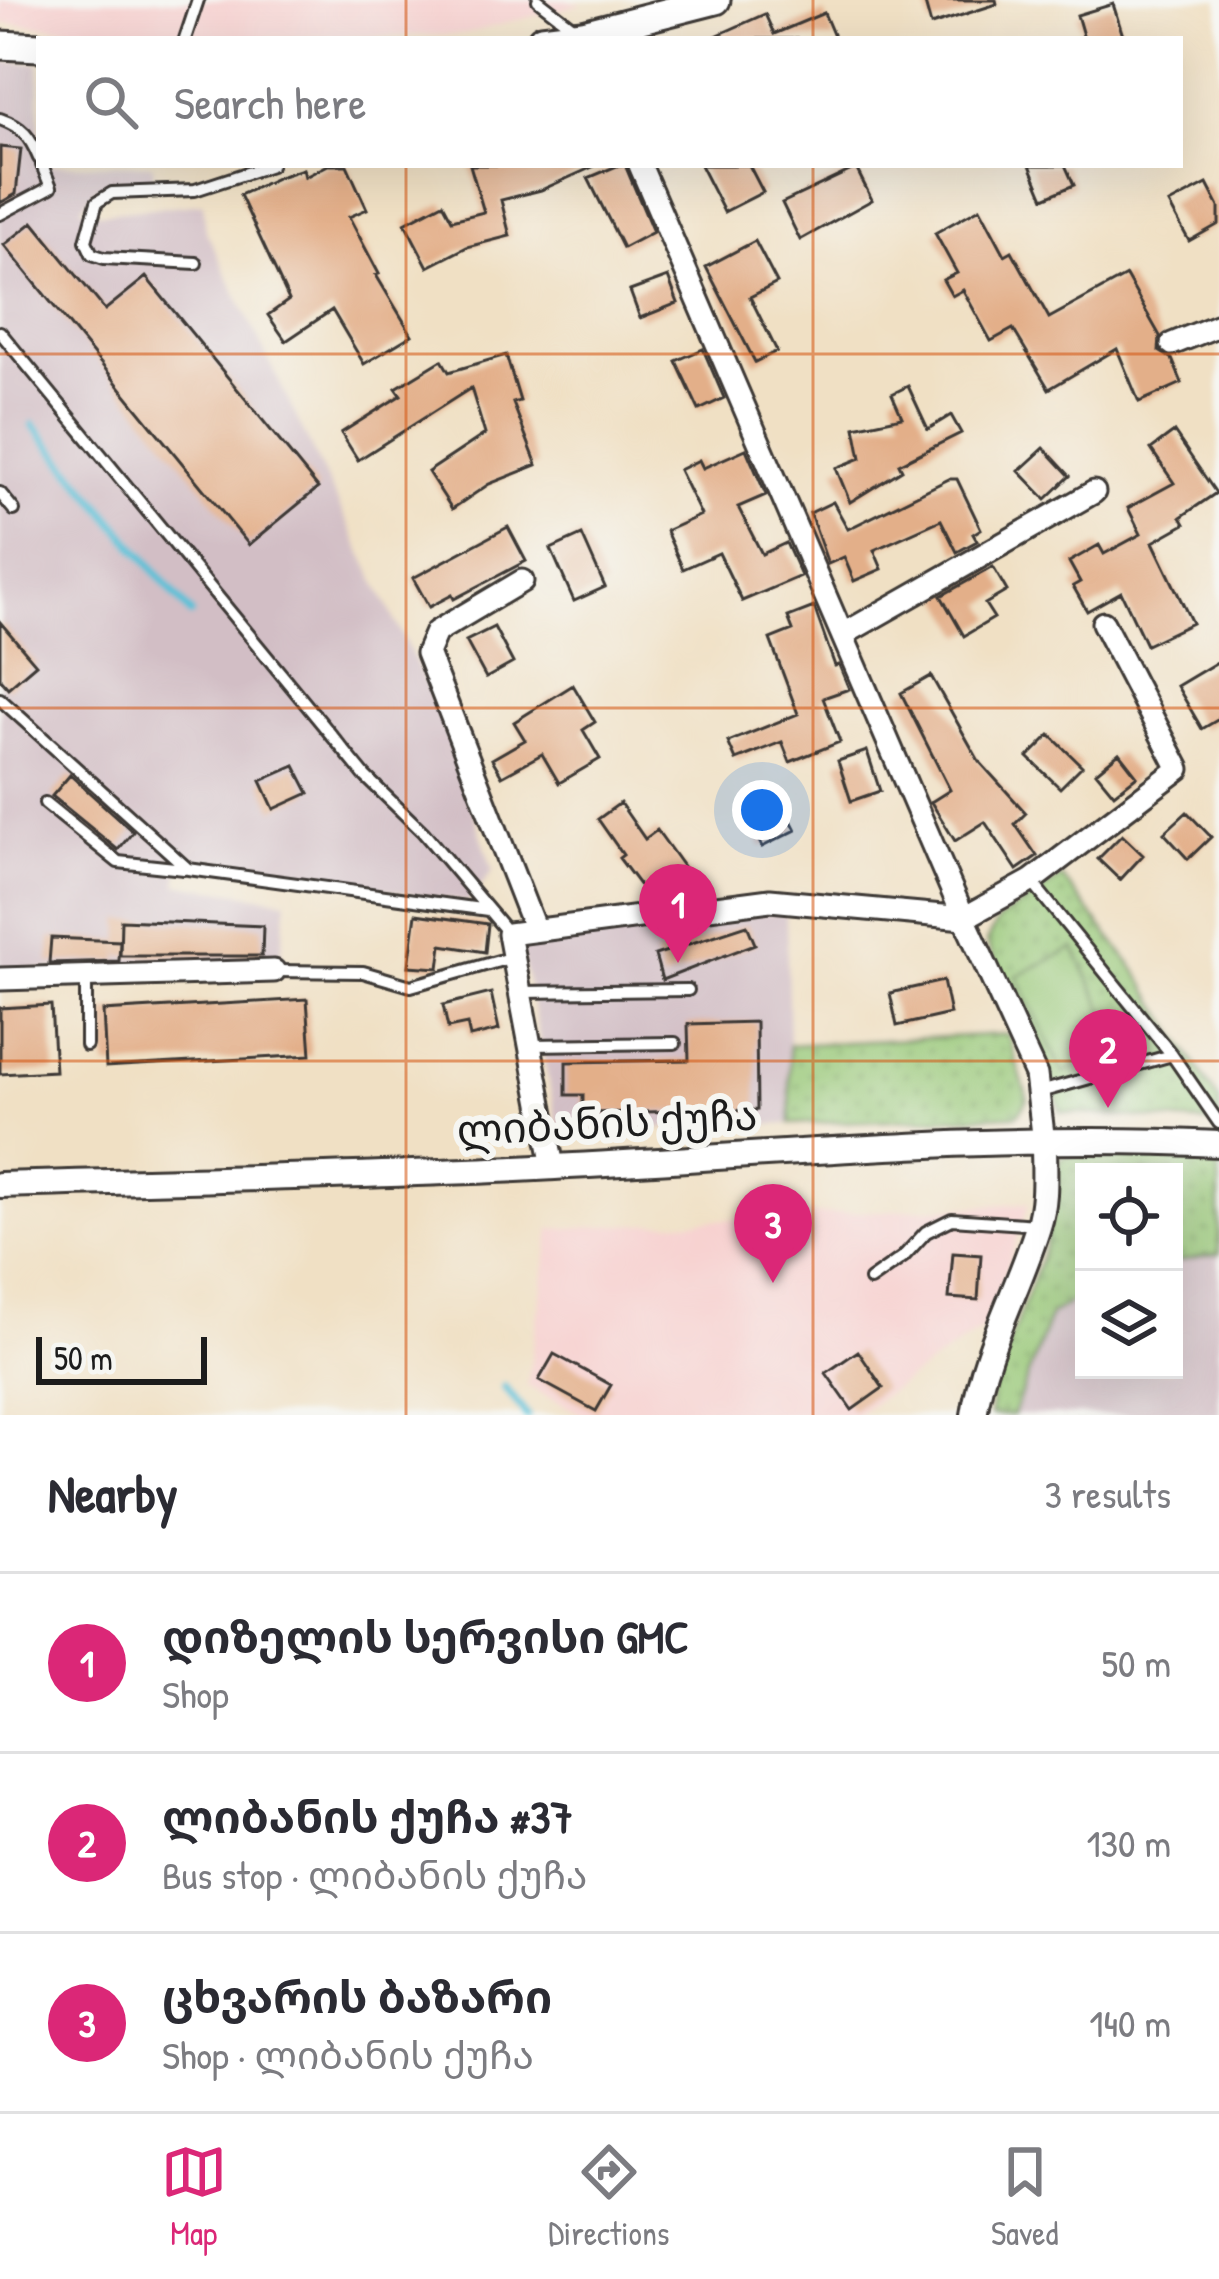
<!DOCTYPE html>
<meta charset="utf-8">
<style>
:root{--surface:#fff;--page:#f2f2f3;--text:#2b2b33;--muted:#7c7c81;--line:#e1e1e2;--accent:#db2777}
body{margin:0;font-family:"Patrick Hand","Noto Sans Georgian",sans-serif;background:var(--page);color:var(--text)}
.controls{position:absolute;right:36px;bottom:36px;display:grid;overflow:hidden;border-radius:0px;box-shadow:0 12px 48px #0002}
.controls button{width:108px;height:108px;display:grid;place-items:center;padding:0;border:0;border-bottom:3px solid var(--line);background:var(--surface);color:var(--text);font:60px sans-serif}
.scale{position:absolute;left:36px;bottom:30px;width:171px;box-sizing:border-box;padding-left:12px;border:6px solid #1c1c1c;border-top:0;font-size:33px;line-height:42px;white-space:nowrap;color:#1c1c1c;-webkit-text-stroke:9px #f6f6f2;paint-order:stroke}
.you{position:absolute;left:762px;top:810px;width:42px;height:42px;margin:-30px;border:9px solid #fff;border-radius:50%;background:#1a73e8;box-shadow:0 0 0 18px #1a73e833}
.badge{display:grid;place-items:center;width:78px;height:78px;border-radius:50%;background:var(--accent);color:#fff;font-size:39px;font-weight:700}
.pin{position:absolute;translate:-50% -99px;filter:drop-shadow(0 3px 6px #0008)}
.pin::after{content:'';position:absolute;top:63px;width:42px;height:36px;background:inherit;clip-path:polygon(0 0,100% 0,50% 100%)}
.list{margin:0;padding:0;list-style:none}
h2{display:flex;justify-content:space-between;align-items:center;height:156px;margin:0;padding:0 48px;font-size:51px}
h2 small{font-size:39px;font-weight:400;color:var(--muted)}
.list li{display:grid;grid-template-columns:78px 1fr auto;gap:36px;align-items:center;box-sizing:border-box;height:180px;padding:0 48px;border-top:3px solid var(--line)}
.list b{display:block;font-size:45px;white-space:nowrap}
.list p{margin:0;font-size:39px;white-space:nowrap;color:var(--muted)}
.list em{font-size:39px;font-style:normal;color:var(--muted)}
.icon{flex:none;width:66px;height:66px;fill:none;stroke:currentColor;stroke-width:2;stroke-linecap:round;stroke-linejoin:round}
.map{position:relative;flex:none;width:1219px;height:1415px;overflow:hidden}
.search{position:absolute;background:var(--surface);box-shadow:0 12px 48px #0002;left:36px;right:36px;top:36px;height:132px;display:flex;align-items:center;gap:30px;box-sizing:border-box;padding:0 42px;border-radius:0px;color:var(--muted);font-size:45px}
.sheet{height:696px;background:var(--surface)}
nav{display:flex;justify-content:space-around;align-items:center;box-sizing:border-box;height:168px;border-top:3px solid var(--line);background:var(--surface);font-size:33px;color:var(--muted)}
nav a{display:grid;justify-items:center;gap:6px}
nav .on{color:var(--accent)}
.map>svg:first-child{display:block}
</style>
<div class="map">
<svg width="1219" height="1415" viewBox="0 0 1219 1415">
<defs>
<pattern id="grass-dots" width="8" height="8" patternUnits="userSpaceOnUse" patternTransform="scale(3)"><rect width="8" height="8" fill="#97c776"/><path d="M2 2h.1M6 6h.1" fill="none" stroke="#82aa66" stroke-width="1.8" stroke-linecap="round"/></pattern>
</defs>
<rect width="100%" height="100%" fill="#f6f6f2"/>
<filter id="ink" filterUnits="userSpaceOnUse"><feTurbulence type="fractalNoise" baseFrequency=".00833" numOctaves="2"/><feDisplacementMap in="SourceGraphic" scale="24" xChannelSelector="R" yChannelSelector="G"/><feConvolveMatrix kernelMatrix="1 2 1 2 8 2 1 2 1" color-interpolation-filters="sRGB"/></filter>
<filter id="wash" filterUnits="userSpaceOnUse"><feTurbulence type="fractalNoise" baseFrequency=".004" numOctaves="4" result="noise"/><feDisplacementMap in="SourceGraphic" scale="48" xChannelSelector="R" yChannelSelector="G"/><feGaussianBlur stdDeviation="2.7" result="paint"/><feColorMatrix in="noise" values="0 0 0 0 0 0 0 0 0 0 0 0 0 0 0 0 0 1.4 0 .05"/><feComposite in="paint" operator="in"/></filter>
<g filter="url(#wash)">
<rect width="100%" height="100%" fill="#f0e0c4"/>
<!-- built -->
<path fill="#f7d0cf" d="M0,0H566L582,4L460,35L215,39L0,23Z
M1029,1203L987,1326L855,1415H583L527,1386L551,1229Z"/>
<!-- industrial -->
<path fill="#d2bec5" d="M0,61L39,63V165H153L152,184L97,188L80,208L102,213L203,203L206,231L446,726L493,871L467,903L181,856L177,884L287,900L280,966L0,970Z
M750,913L786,914L791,1124L559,1131L521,951L531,939Z
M1219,1254V1415H1013L1051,1314L1084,1294V1370H1174V1262Z"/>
<!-- grass -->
<path fill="url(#grass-dots)" stroke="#5a7249" stroke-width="3" d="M1062,877L1135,969L1219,1101V1124L1061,1112L1049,1073L986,942L998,920Z
M1008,1034L1028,1100L1017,1115L791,1124L789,1045Z
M1097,1151L1219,1155V1254L1174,1262V1172H1084V1294L1051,1314L1013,1415H990L992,1390L1045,1246L1061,1157Z"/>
<!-- park -->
<path fill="#97c776" stroke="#5a7249" stroke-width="3" d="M1074,948L1121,1044L1063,1073L1017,976Z"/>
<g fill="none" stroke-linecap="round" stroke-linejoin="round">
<!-- stream -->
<path stroke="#59c0d7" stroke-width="8" d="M33,425L191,614
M504,1387L527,1415"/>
</g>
<g id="blocks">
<!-- building -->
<path fill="#e3af89" d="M924,0H996L997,4L931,25Z
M1113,4L1123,36L1084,39L1077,15Z
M824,13L835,39H709L765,14L774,34Z
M0,147L21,149L16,194L0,203Z
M328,165H347L367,209L349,217L379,274L376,275L412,335L364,364L332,310L286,341L268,315L289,300L240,195L279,177L303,169L305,177Z
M470,165H597L541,190L501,200L510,236L467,247L428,267L405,223L443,203L452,220L484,212Z
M619,165H625L653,232L623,248L588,178Z
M700,165H749L763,192L724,212Z
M1030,165H1065L1074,185L1044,198Z
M856,168L872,200L800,240L782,203Z
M1207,184L1219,207V224L1189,241L1169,204Z
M980,208L1005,255L1012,251L1049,318L1126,276L1160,336L1159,351L1172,359L1182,383L1139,402L1117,349L1049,389L1013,329L991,341L963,290L952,296L943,280L957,273L935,233Z
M33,222L105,310L146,277L318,488L249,545L4,245Z
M755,241L777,283L750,297L777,351L755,362L706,267Z
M668,277L678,303L640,318L630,291Z
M703,349L724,398L699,410L676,361Z
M506,355L520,401L513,403L537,465L489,484L452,509L428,472L485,434L471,388L358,460L341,433L401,395L396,388L442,360L449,372Z
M908,386L928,429L951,415L961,433L899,464L902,470L850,502L836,468L861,458L855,427L902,417L892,394Z
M1174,432L1216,493L1181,517L1185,524L1153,542L1192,623L1146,645L1121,592L1087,611L1073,586L1080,582L1069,562L1099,545L1104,554L1141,534L1128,508L1174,483L1151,449Z
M1044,448L1070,476L1046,499L1019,471Z
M746,449L766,495L738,507L762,554L786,543L801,576L742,601L719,553L683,569L666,531L701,515L679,470L699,460L703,468Z
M949,479H957L981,529L973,534L977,541L957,552L941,520L874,550L882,569L854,581L844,557L828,564L810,513L833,502L848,529Z
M508,527L526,561L454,599L452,595L429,607L413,578Z
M582,535L605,587L574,601L551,549Z
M993,567L1007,591L985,604L994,618L964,636L941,596Z
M814,607L835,666L839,665L849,689L823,698L840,742L790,762L782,742L736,760L728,742L798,714L770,639L793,630L788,617Z
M0,622L36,664L8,688L0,679Z
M494,627L513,663L486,678L466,641Z
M1219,661V719L1202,729L1177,686Z
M931,676L979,761L1026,813L1015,824L1037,856L1017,870L985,822L955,841L931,802L950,790L901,693Z
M573,685L595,722L583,730L600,759L559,783L542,754L502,776L492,759L525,740L514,722Z
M1050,735L1082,766L1060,788L1028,757Z
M867,751L880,791L851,801L838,761Z
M1119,753L1137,776L1114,794L1096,772Z
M295,766L309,793L274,809L261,781Z
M70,775L133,832L118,850L52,796Z
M777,792L796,830L762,847L743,809Z
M620,803L645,839L657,830L700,890L682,896L668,878L646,894L619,858L623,855L598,819Z
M1187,812L1211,837L1188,859L1164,833Z
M1122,835L1143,855L1120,880L1098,859Z
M416,914L488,924L485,952L442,945L439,968L409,966Z
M121,920L263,926L262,956H120Z
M747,925L755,944L662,980L655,955Z
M51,938L120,941L119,961L49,963Z
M943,981L950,1014L897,1026L890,993Z
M491,993L499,1030L470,1037L467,1024L448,1028L443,1005Z
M307,999L311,1055L106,1067L103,1011Z
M51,1005L55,1071L0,1074V1008Z
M756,1022L757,1110L583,1113V1095H566V1062L689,1060L688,1024Z
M953,1253L981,1255L978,1300L949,1298Z
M858,1351L883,1388L852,1410L826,1373Z
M554,1354L611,1385L596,1411L539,1380Z"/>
</g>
</g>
<g filter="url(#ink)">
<use href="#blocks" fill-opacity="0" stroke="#3c3935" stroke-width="3"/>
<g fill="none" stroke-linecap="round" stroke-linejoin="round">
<!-- service casing -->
<g stroke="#3c3935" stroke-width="16">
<path id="service" d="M538,0L578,31
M185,39L198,0
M0,119C23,127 30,137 39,158
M0,214L51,187L42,165
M196,263L104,258L92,254L86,241L97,202L112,193L195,190L271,165
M0,332L365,776L423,832L509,934
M0,493L14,510
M0,699L188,869L488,910
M45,803L118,862L184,869
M1031,881L1172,1055L1219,1123
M274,971L363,972L411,986L513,957
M86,977V1045
M520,992L688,990
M531,1045L675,1043
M1040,1092L1172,1055
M870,1280L903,1257L926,1232L952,1219L1037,1225"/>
</g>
<!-- minor casing -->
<g stroke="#3c3935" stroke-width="27">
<path id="minor" d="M640,165L964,918L1036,1075L1044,1143
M1172,344L1219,325
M522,581L436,632L427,653L535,930
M844,634L1094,492
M0,979L274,971
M553,1167L509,934L770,900L964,918L1031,881L1179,769L1103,623"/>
</g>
<!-- tertiary casing -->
<g stroke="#3c3935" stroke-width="30">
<path id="tertiary" d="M0,1185C185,1179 371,1177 555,1167C778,1155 996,1133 1219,1144
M974,1415C984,1349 1018,1291 1038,1227C1047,1200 1044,1171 1044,1143"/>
</g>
<!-- secondary casing -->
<g stroke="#3c3935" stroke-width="33">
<path id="secondary" d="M542,39L583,34L716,0
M0,45L39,47"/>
</g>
<!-- service -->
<use href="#service" stroke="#fff" stroke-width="10"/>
<!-- minor -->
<use href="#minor" stroke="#fff" stroke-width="21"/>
<!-- tertiary -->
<use href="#tertiary" stroke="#fff" stroke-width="24"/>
<!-- secondary -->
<use href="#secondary" stroke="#fff" stroke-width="27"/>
</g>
</g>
<!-- grid -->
<path fill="none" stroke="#d4530e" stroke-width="3" stroke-opacity="0.55" d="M406,0V39M813,0V39M406,165V1415M813,165V1415M0,354H1219M0,708H1219M0,1061H1219"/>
<g text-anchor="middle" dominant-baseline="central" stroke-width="12" stroke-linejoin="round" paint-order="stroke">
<!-- street labels -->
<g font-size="42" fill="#1c1c1c" stroke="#f6f6f2">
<text transform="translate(607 1122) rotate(-3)">ლიბანის ქუჩა</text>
</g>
</g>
</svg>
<div class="controls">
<button><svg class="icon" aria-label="locate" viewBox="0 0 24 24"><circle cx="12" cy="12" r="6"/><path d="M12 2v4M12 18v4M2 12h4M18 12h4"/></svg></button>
<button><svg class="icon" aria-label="layers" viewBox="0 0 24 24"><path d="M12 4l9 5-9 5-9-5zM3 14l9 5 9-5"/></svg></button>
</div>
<div class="scale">50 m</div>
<div class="you"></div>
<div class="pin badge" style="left:678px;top:963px">1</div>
<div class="pin badge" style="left:1108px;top:1108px">2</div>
<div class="pin badge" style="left:773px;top:1283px">3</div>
<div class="search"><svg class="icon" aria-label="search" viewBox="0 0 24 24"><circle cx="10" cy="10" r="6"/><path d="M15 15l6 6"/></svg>Search here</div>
</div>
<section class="sheet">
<h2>Nearby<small>3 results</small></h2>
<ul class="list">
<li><span class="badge">1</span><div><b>დიზელის სერვისი GMC</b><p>Shop</p></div><em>50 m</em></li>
<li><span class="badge">2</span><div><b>ლიბანის ქუჩა #37</b><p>Bus stop · ლიბანის ქუჩა</p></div><em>130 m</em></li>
<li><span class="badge">3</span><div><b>ცხვარის ბაზარი</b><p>Shop · ლიბანის ქუჩა</p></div><em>140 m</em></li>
</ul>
</section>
<nav>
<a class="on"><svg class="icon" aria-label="map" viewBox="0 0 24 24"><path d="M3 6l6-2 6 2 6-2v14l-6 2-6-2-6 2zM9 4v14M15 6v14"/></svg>Map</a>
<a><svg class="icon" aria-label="directions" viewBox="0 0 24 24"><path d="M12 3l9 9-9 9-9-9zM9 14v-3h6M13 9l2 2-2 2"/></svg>Directions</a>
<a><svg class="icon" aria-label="saved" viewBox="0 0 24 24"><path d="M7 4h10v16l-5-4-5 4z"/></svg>Saved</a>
</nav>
